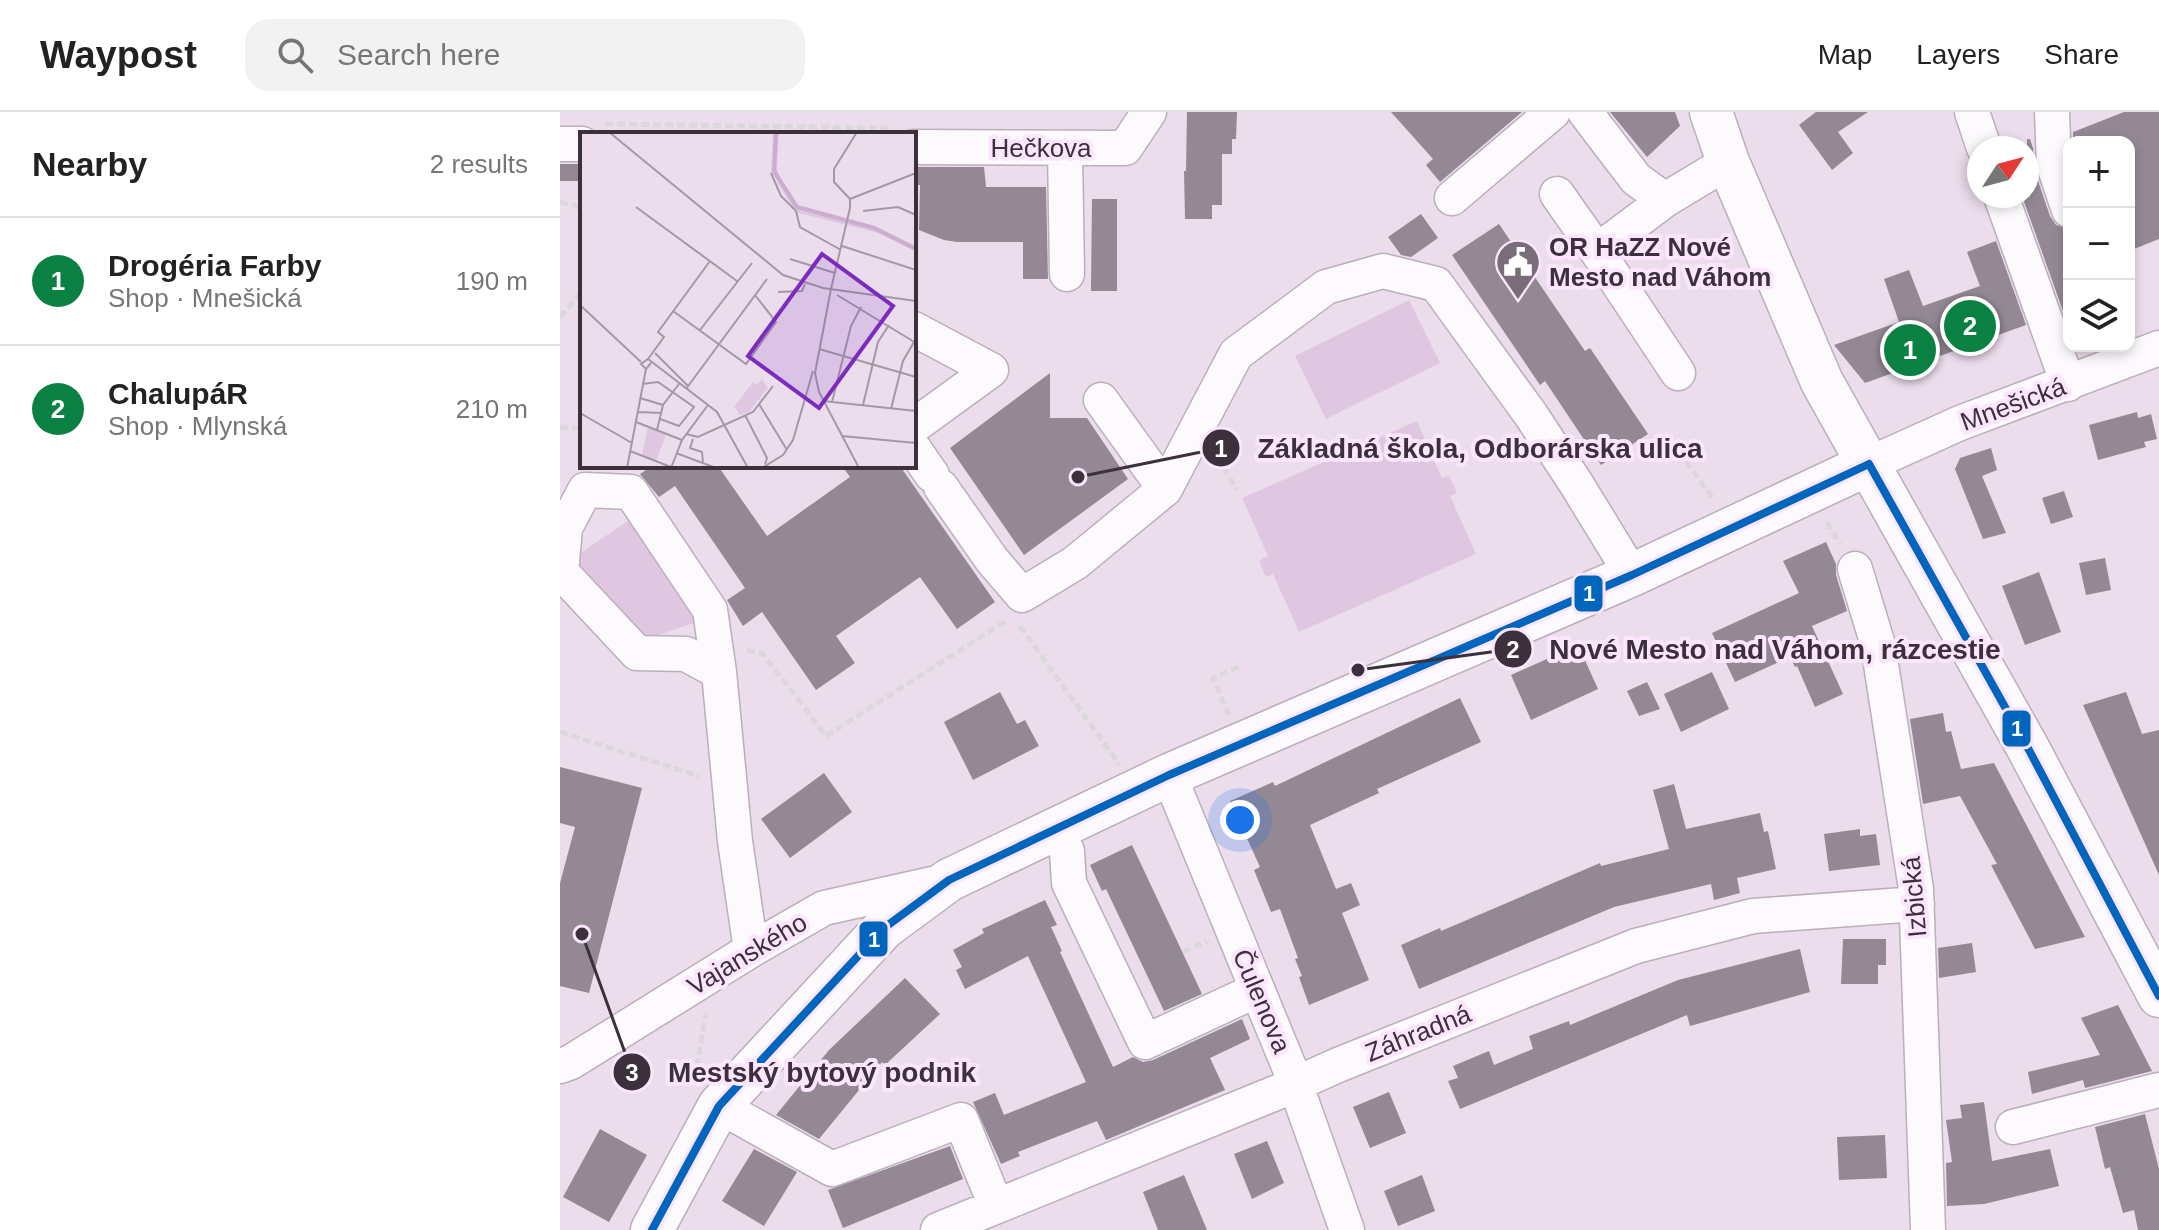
<!DOCTYPE html>
<meta charset="utf-8">
<style>
:root{--surface:#fff;--page:#f2f2f2;--text:#222;--muted:#767676;--line:#e0e0e0;--accent:#0b8043}
body{margin:0;font-family:Arial,sans-serif;background:var(--page);color:var(--text)}
.controls{position:absolute;right:24px;top:24px;display:grid;overflow:hidden;border-radius:16px;box-shadow:0 4px 12px #0003}
.controls button{width:72px;height:72px;display:grid;place-items:center;padding:0;border:0;border-bottom:2px solid var(--line);background:var(--surface);color:var(--text);font:40px sans-serif}
.compass{position:absolute;left:1407px;top:24px;width:72px;height:72px;border-radius:50%;background:var(--surface);box-shadow:0 4px 12px #0003;rotate:54deg}
.you{position:absolute;left:680px;top:708px;width:28px;height:28px;margin:-20px;border:6px solid #fff;border-radius:50%;background:#1a73e8;box-shadow:0 0 0 12px #1a73e833}
.badge{display:grid;place-items:center;width:52px;height:52px;border-radius:50%;background:var(--accent);color:#fff;font-size:26px;font-weight:700}
.pin{position:absolute;translate:-50% -50%;border:4px solid #fff;box-shadow:0 2px 8px #0006}
.list{margin:0;padding:0;list-style:none}
h2{display:flex;justify-content:space-between;align-items:center;height:104px;margin:0;padding:0 32px;font-size:34px}
h2 small{font-size:26px;font-weight:400;color:var(--muted)}
.list li{display:grid;grid-template-columns:52px 1fr auto;gap:24px;align-items:center;box-sizing:border-box;height:128px;padding:0 32px;border-top:2px solid var(--line)}
.list b{display:block;font-size:30px;white-space:nowrap}
.list p{margin:0;font-size:26px;white-space:nowrap;color:var(--muted)}
.list em{font-size:26px;font-style:normal;color:var(--muted)}
.icon{flex:none;width:44px;height:44px;fill:none;stroke:currentColor;stroke-width:2;stroke-linecap:round;stroke-linejoin:round}
.map{position:relative;flex:none;width:1599px;height:1118px;overflow:hidden}
header{display:flex;align-items:center;gap:48px;box-sizing:border-box;height:112px;padding:0 40px;background:var(--surface);border-bottom:2px solid var(--line)}
header strong{font-size:38px}
nav{display:flex;gap:44px;margin-inline-start:auto;font-size:28px}
.search{width:560px;height:72px;background:var(--page);display:flex;align-items:center;gap:20px;box-sizing:border-box;padding:0 28px;border-radius:24px;color:var(--muted);font-size:30px}
main{display:flex}
aside{flex:1;background:var(--surface)}
.map>svg:first-child{display:block}
</style>
<header>
<strong>Waypost</strong>
<div class="search"><svg class="icon" aria-label="search" viewBox="0 0 24 24"><circle cx="10" cy="10" r="6"/><path d="M15 15l6 6"/></svg>Search here</div>
<nav><a>Map</a><a>Layers</a><a>Share</a></nav>
</header>
<main>
<aside>
<h2>Nearby<small>2 results</small></h2>
<ul class="list">
<li><span class="badge">1</span><div><b>Drogéria Farby</b><p>Shop · Mnešická</p></div><em>190 m</em></li>
<li><span class="badge">2</span><div><b>ChalupáR</b><p>Shop · Mlynská</p></div><em>210 m</em></li>
</ul>
</aside>
<div class="map">
<svg width="1599" height="1118" viewBox="0 0 1599 1118">
<rect width="100%" height="100%" fill="#ecdded"/>
<!-- green -->
<path fill="#dfc7e1" d="M849,188L880,251L766,307L735,244Z
M857,309L882,366L889,364L897,381L890,384L916,442L739,520L713,462L706,465L699,449L708,444L682,386Z
M78,402L136,510L77,531L7,450Z"/>
<!-- building -->
<path fill="#938893" d="M627,0H677L676,27H672V42H662V93H652V107H625L624,59H626Z
M831,0H962L880,70L866,53L873,47Z
M1050,0H1115L1120,14L1087,45Z
M1256,0H1308L1278,20L1293,41L1272,58L1239,13Z
M1564,0H1599V127L1569,139V30H1513V20Z
M1467,27H1470L1473,36L1475,60L1490,104L1496,113L1509,117V197L1503,199L1462,84H1467Z
M0,52H22V69H0Z
M354,55H424L426,75H486L488,167H463V130H397L384,128L359,118L360,73H354Z
M532,87H557V179H531Z
M861,102L878,126L851,145L841,143L828,125Z
M939,112L1025,239L1030,236L1088,322L1041,353L985,269L980,273L892,143Z
M1436,129L1466,213L1305,271L1274,233L1339,210L1324,167L1349,158L1363,194L1420,174L1407,140Z
M490,261V306H527L568,367L464,443L390,336Z
M1577,300L1578,306L1591,302L1597,327L1584,330L1586,335L1538,348L1529,313Z
M1431,336L1437,358L1422,364L1446,421L1423,427L1395,357L1400,346Z
M92,354H158L207,424L290,365L282,354H340L435,490L397,517L360,465L276,524L295,551L256,578L202,500L183,514L167,488L185,476L115,374L99,385L80,362Z
M1504,379L1513,405L1491,412L1482,386Z
M1266,430L1276,452V463L1287,499L1252,514L1283,582L1255,595L1237,554L1235,555L1230,545L1175,570L1152,521L1239,481L1223,449Z
M1545,446L1551,478L1526,483L1519,451Z
M1479,460L1501,520L1465,533L1442,474Z
M1018,533L1038,577L971,608L951,563Z
M1152,560L1169,597L1121,620L1104,582Z
M1087,570L1100,597L1079,604L1067,579Z
M440,580L457,612L465,608L479,634L413,668L384,610Z
M1566,580L1582,622L1599,618V763L1523,593Z
M900,586L921,630L817,677L819,681L750,713L776,777L791,771L800,793L782,801L809,868L749,893L739,865L742,864L735,847L738,846L720,797L711,800L694,758L700,755L670,689L713,670L715,674Z
M1383,601L1386,620L1391,619L1401,657L1434,651L1525,825L1475,837L1431,753L1437,752L1400,684L1363,692L1350,607Z
M0,655L82,676L29,881L0,874V771L15,715L0,711Z
M264,661L292,700L230,746L201,707Z
M1114,672L1126,717L1200,701L1204,720L1208,719L1216,757L1177,766L1180,781L1154,788L1151,772L1054,795L859,877L841,833L880,816L881,819L1040,751L1041,754L1109,737L1093,678Z
M1300,717V724L1316,722L1320,753L1269,759L1264,722Z
M572,733L642,882L604,899L546,777L542,779L530,753Z
M485,788L497,813L491,815L502,839L500,840L553,955L573,945L583,950L593,948L682,907L690,927L650,946L665,978L546,1028L537,1009L458,1040L460,1044L441,1052L413,990L435,981L444,1003L526,970L468,844L405,877L396,858L402,855L393,838L424,821L422,817Z
M1283,827H1326V853H1318V872H1281Z
M1412,831L1416,860L1379,866L1378,836Z
M1240,837L1250,880L1130,914L1127,903L900,997L888,969L898,966L893,954L929,939L934,953L973,937L969,924L1009,909L1010,913L1118,868Z
M345,866L380,902L325,953L322,950L259,1027L216,1003L269,938Z
M1558,893L1592,959L1525,976L1523,968L1472,982L1468,960L1540,943L1521,906Z
M829,980L846,1021L810,1036L793,995Z
M1424,990L1432,1049L1490,1037L1499,1074L1424,1092L1387,1094L1386,1051L1392,1050L1386,1008L1402,1006L1400,993Z
M1585,1002L1599,1057V1118H1578L1574,1098L1563,1101L1550,1055L1545,1057L1535,1015Z
M40,1017L87,1043L49,1110L3,1085Z
M1325,1023L1327,1066L1279,1068L1277,1025Z
M707,1029L724,1071L692,1087L674,1042Z
M390,1034L403,1067L283,1116L268,1078Z
M194,1037L237,1060L204,1114L162,1089Z
M624,1063L647,1118H598L583,1080Z
M862,1063L875,1099L838,1114L824,1079Z"/>
<g fill="none" stroke-linecap="round" stroke-linejoin="round">
<!-- minor casing -->
<g stroke="#baafbb" stroke-width="37">
<path id="minor" d="M1025,0L1076,67L1105,88L1168,50
M1412,0L1424,36
M1492,0L1494,54L1509,98
M0,32H22
M354,35L565,36L589,0
M505,37L507,162
M997,82L1037,139
M1441,84L1508,272
M892,86L993,0
M1105,88L1037,139L1118,261
M354,217L431,258L354,314
M541,288L605,377
M354,337L372,363
M1309,352L1400,311L1599,236
M381,375L432,448L462,483L515,451L605,377L676,242L766,175L823,159L876,172L971,303L1017,373L1072,463
M1295,457L1318,533L1356,777L1368,1118
M159,560L126,542L77,541L1,460L5,416L25,378L71,380L150,498L159,560L175,729L191,838
M609,663L730,957L787,1118
M495,716L507,739L509,771L585,930L697,878
M0,954L11,950L191,838L264,796L381,770
M159,994L272,1057L401,1008L436,1094
M1453,1015L1599,978
M378,1118L718,980L778,953L1076,834L1193,804L1357,792"/>
</g>
<!-- major casing -->
<g stroke="#baafbb" stroke-width="45">
<path id="major" d="M1151,0L1168,50L1262,270L1469,638L1599,884
M92,1118L159,994L324,816L389,768L609,663L1072,463L1309,352"/>
</g>
<!-- path -->
<path stroke="#dbd7db" stroke-width="5" stroke-dasharray="8 4" stroke-linecap="butt" d="M45,12L331,16
M0,90L16,94L22,98
M0,205L22,180
M0,315L22,317
M1112,330L1154,388
M652,351L664,356L677,378
M1267,410L1280,432
M460,514L559,652
M187,538L203,542L266,624L446,509
M669,603L653,566L678,555
M0,620L139,664
M623,840L647,829
M138,966L136,961L146,901"/>
<!-- minor -->
<use href="#minor" stroke="#fcfafc" stroke-width="34"/>
<!-- major -->
<use href="#major" stroke="#fcfafc" stroke-width="42"/>
<!-- bus-1 casing -->
<g stroke="#fce6fd" stroke-width="14">
<path id="bus-1" d="M1309,352L1469,638L1599,884
M92,1118L159,994L324,816L389,768L609,663L1072,463L1309,352"/>
</g>
<!-- bus-1 -->
<use href="#bus-1" stroke="#0065bd" stroke-width="8"/>
</g>
<!-- icons -->
<defs>
<g id="civic-pin" transform="scale(2.3)"><path d="M0 17L-7.5 6A9.5 9.5 0 1 1 7.5 6Z" fill="#796d7a" stroke="#fce6fd"/><path d="M-.6-6.5H3V-4.5H.6V-3L4-1V1h2V6H-6V1h2V-1L-.6-3ZM-1.2 2.5V6h2.4V2.5Z" fill="#fff"/></g>
</defs>
<g fill-rule="evenodd">
<use href="#civic-pin" x="958" y="150"/>
</g>
<g text-anchor="middle" dominant-baseline="central" stroke-width="8" stroke-linejoin="round" paint-order="stroke">
<!-- street labels -->
<g font-size="26" fill="#3b303c" stroke="#fce6fd">
<text x="481" y="36">Hečkova</text>
<text transform="translate(1453 292) rotate(-20)">Mnešická</text>
<text transform="translate(1354 785) rotate(-95)">Izbická</text>
<text transform="translate(187 842) rotate(-31)">Vajanského</text>
<text transform="translate(702 889) rotate(67)">Čulenova</text>
<text transform="translate(858 921) rotate(-22)">Záhradná</text>
</g>
<!-- poi labels -->
<g font-size="26" font-weight="bold" fill="#3b303c" stroke="#fce6fd" text-anchor="start">
<text x="989" y="135">OR HaZZ Nové<tspan x="989" dy="30">Mesto nad Váhom</tspan></text>
</g>
</g>
<!-- overview -->
<g transform="translate(20 20)">
<rect width="336" height="336" fill="#ecdded"/>
<path d="M193,0H199L197,37L203,56L218,73L295,94L336,114V120L298,101L215,80L191,39ZM182,247L188,256L169,280L160,283L154,275L173,250L177,253ZM68,295L86,303L76,329L62,323Z" fill="#dfc7e1"/>
<path fill="none" stroke="#cdadcf" stroke-width="4" d="M196,0L194,39L217,75L294,96L336,117"/>
<path fill="none" stroke="#a598a6" stroke-width="2" d="M29,0L203,143L243,156L336,169M191,41L201,64L216,79L220,95L261,118M270,67L336,41M56,75L157,149M283,79L318,75L336,83M262,114L336,138M210,127L255,141M251,157L270,76V67L254,50V37L277,0M251,157L235,241L239,260L278,334M198,160L222,159L225,152M257,163L336,211M0,173L61,230M93,179L166,232L196,190L175,163M120,198L172,131M239,217L336,245M75,221L108,254M68,227L84,205L78,200L130,129M71,231L66,237L61,232L68,227L137,280L168,336M62,252L78,250L114,275L99,294L80,287M106,257L187,147M60,266L83,273M243,269L336,279M252,270L271,194L281,175M179,272L207,318M283,273L298,210L309,193M311,277L323,229L334,210M58,280L82,281M0,281L52,311M165,283L187,326L185,332M56,290L102,308M77,298L83,273L99,252M106,302L118,305L173,280L193,254M262,304L336,311M113,307L110,316L122,320L123,331M50,319L91,335M96,321L136,336M47,336L66,237M91,336L102,308L128,273M182,336L203,323L213,308L233,239"/>
<path fill="#7b2cbf" fill-opacity="0.15" stroke="#7b2cbf" stroke-width="4" d="M242,122L313,174L239,276L168,224Z"/>
<rect width="336" height="336" fill="none" stroke="#3b303c" stroke-width="4"/>
</g>
<!-- callouts -->
<path fill="none" stroke="#3b303c" stroke-width="3" d="M518 365L661 336M798 558L953 537M22 822L72 960"/>
<g fill="#3b303c" stroke="#fce6fd" stroke-width="3">
<circle cx="518" cy="365" r="8"/>
<circle cx="798" cy="558" r="8"/>
<circle cx="22" cy="822" r="8"/>
<circle cx="661" cy="336" r="20"/>
<circle cx="953" cy="537" r="20"/>
<circle cx="72" cy="960" r="20"/>
</g>
<g font-size="24" text-anchor="middle" font-weight="bold" fill="#fff">
<text x="661" y="345">1</text>
<text x="953" y="546">2</text>
<text x="72" y="969">3</text>
</g>
<g font-size="28" text-anchor="middle" font-weight="bold" fill="#3b303c" stroke="#fce6fd" stroke-width="8" stroke-linejoin="round" paint-order="stroke">
<text x="920" y="346">Základná škola, Odborárska ulica</text>
<text x="1215" y="547">Nové Mesto nad Váhom, rázcestie</text>
<text x="262" y="970">Mestský bytový podnik</text>
</g>
<g stroke="#fce6fd" stroke-width="3">
<rect x="1013" y="462" width="31" height="39" rx="8" fill="#0065bd"/>
<rect x="1441" y="597" width="31" height="39" rx="8" fill="#0065bd"/>
<rect x="298" y="808" width="31" height="38" rx="8" fill="#0065bd"/>
</g>
<g font-size="22" text-anchor="middle" font-weight="bold" fill="#fff">
<text x="1029" y="489">1</text>
<text x="1457" y="624">1</text>
<text x="314" y="835">1</text>
</g>
</svg>
<div class="controls">
<button>+</button>
<button>−</button>
<button><svg class="icon" aria-label="layers" viewBox="0 0 24 24"><path d="M12 4l9 5-9 5-9-5zM3 14l9 5 9-5"/></svg></button>
</div>
<svg class="compass" viewBox="-18 -18 36 36"><path d="M0-13l5 13h-10z" fill="#e53935"/><path d="M0 13l5-13h-10z" fill="#767676"/></svg>
<div class="you"></div>
<div class="pin badge" style="left:1350px;top:238px">1</div>
<div class="pin badge" style="left:1410px;top:214px">2</div>
</div>
</main>
